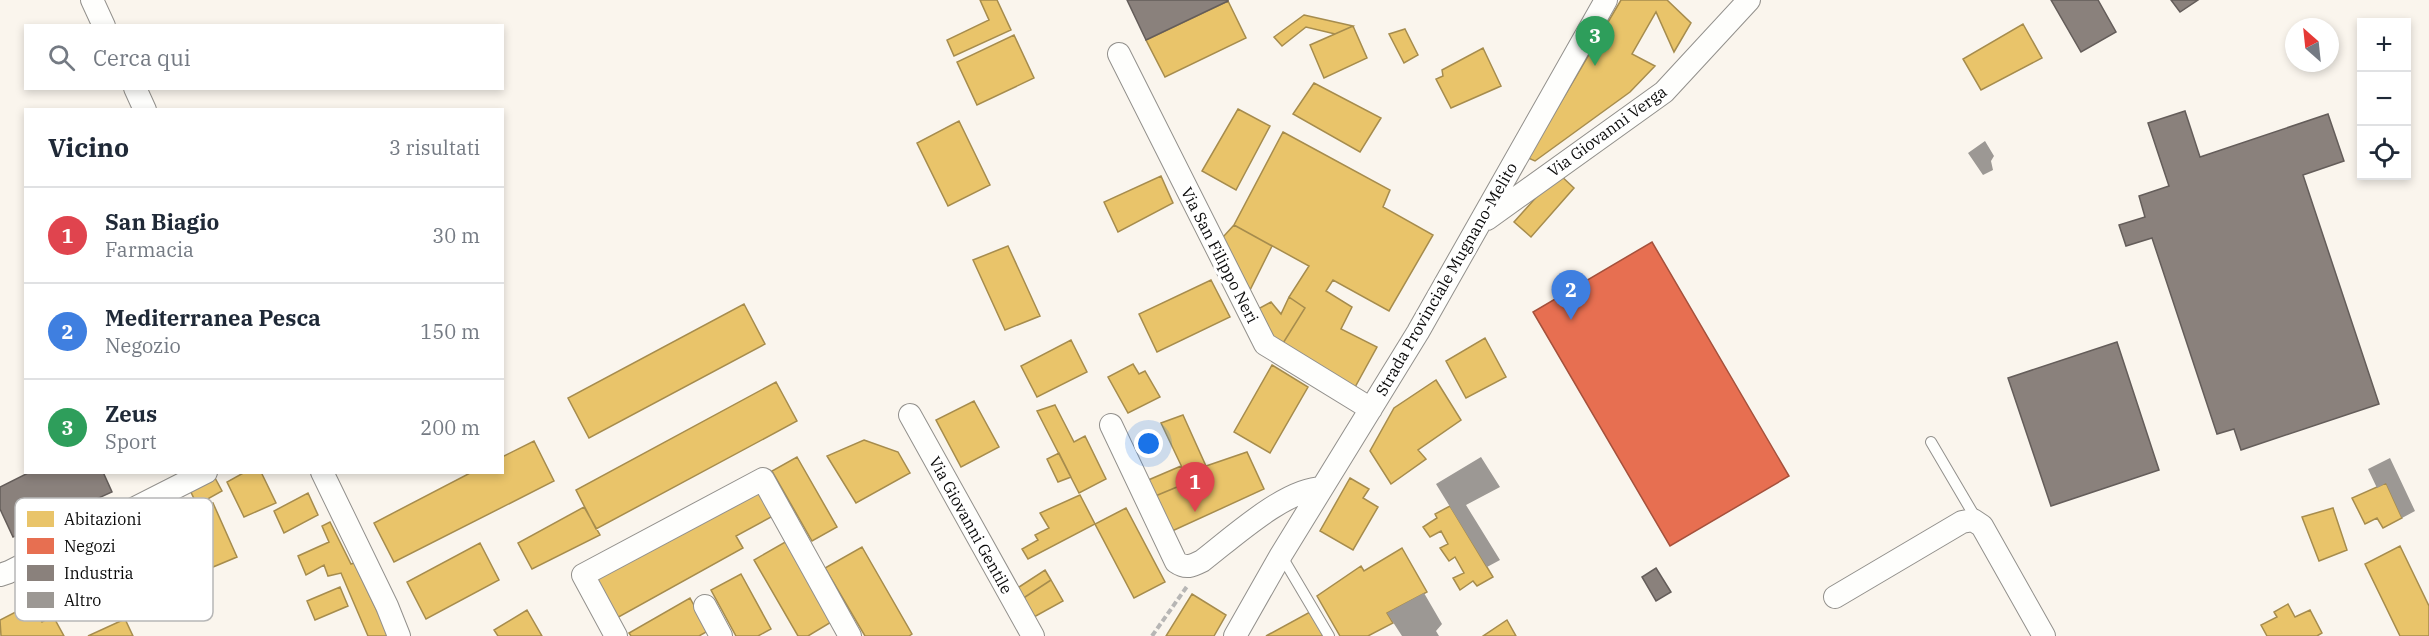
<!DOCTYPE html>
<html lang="it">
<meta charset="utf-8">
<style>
:root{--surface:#fff;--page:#f2f2f3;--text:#1f2937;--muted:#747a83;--line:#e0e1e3;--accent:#5e5c59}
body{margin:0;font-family:"IBM Plex Serif",serif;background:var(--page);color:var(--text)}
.controls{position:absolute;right:18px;top:18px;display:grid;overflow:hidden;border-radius:0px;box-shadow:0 3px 9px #0003}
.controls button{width:54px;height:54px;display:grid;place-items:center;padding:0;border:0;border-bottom:2px solid var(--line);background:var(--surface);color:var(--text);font:30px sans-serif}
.compass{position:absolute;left:2285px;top:18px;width:54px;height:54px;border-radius:50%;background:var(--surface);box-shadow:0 3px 9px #0003;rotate:333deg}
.you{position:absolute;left:1149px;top:444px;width:21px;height:21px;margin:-15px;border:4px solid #fff;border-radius:50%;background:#1a73e8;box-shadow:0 0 0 9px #1a73e833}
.badge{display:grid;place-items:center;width:39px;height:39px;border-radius:50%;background:var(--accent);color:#fff;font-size:20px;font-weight:700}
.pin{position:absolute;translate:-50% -50px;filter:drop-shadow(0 2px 3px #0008)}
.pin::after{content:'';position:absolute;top:32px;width:21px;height:18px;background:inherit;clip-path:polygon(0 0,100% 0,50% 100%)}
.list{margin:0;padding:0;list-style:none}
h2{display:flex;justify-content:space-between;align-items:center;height:78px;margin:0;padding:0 24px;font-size:26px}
h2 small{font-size:20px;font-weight:400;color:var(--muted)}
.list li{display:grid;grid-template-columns:39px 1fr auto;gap:18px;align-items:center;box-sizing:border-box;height:96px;padding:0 24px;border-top:2px solid var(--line)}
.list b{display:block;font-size:22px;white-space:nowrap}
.list p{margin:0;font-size:20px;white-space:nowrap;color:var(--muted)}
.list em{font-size:20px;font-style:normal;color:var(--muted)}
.icon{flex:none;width:33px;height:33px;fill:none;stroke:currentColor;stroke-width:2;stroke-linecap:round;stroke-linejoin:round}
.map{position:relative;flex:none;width:2429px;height:636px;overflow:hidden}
.search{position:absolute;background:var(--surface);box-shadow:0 3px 9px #0003;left:24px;top:24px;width:480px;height:66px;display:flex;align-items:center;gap:15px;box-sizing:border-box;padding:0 21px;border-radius:0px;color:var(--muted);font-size:22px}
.panel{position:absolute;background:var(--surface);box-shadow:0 3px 9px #0003;left:24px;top:108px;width:480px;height:366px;border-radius:0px}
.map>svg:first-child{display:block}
</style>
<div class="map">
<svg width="2429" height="636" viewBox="0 0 2429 636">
<rect width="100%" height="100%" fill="#faf5ed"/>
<!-- homes -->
<path fill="#e9c46a" stroke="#a68c4d" stroke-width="1.5" d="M980,0H997L1011,30L954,56L947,40L989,20Z
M1621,0H1667L1691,23L1674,52L1656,12L1632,54L1655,66L1630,92L1535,161L1528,158Z
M1228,1L1246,38L1165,77L1146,40Z
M1304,15L1353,26L1335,34L1306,27L1282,46L1274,37Z
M2023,24L2042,58L1981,90L1963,59Z
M1353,26L1367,58L1324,78L1310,45Z
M1405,29L1418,55L1404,63L1389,34Z
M1014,35L1034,78L977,105L957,62Z
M1483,48L1501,86L1451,108L1436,79L1443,76L1442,70Z
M1314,83L1381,118L1360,152L1293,114Z
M1238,109L1270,126L1236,190L1202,171Z
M959,121L990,185L948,206L917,143Z
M1283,132L1390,190L1383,207L1433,235L1389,311L1333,280L1326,291L1352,307L1341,329L1377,347L1354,389L1280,348L1305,308L1289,297L1309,266L1234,225Z
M1558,173L1574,188L1531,237L1514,222Z
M1161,176L1173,203L1118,232L1104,202Z
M1234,225L1272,246L1250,290L1223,237Z
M1008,246L1040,316L1005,330L973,260Z
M1211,280L1230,317L1157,352L1139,314Z
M1289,297L1305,308L1280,348L1258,309L1271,302L1281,314Z
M744,304L765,344L589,438L568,398Z
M1485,338L1506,377L1466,398L1446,361Z
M1071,340L1087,372L1037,397L1021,366Z
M1133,364L1139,374L1145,371L1160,397L1128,413L1108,377Z
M1272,365L1308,387L1270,453L1234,432Z
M1436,380L1461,420L1418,450L1426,459L1391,484L1370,451L1394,408Z
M776,382L797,421L596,529L576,490Z
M974,401L999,447L961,467L936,420Z
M1055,405L1074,442L1085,436L1106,479L1079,493L1037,411Z
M1183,415L1206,466L1247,452L1264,489L1170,532L1153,497L1189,482L1161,423Z
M864,440L898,452L910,473L856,503L827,456Z
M534,441L554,481L394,562L374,523L472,472H502V457Z
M1059,453L1071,477L1058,482L1047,459Z
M797,457L837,527L812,541L772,471Z
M1181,466L1189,482L1153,497L1146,481Z
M245,472H261L276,503L244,517L227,482Z
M214,476L222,491L197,505L189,488Z
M1350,478L1369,489L1363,498L1378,507L1353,550L1320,531Z
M2386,483L2402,518L2383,528L2377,518L2365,524L2352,498Z
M758,490L773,516L736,536L743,548L615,619L594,581Z
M308,493L318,515L284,533L274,511Z
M1080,495L1095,524L1028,559L1022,549L1038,540L1035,535L1049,528L1040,513Z
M213,503L237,557L170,585L165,575L145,585L131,579L116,547Z
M1450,506L1493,577L1477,586L1473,581L1460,590L1453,578L1464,573L1455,557L1449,561L1440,548L1448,544L1441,531L1430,537L1423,527L1437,518L1435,514Z
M584,507L600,535L532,569L518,543Z
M1126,508L1165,582L1134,598L1095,524Z
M2333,508L2347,550L2319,561L2302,517Z
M330,522L351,564L354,563L389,636H368L341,573L328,576L324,565L306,575L298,556L329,542L322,526Z
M787,541L833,621L808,636H798L754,560Z
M480,543L499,580L426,619L407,582Z
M2400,546L2429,606V636H2400L2365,564Z
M862,547L912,634L909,636H865L825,568Z
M1402,548L1427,592L1387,613L1393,623L1368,636H1340L1317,596L1361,566L1364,571Z
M1045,570L1051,580L1022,599L1016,589Z
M741,574L771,629L758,636H736L711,590Z
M1051,580L1063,601L1034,617L1022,599Z
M340,587L348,606L315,620L307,601Z
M1192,594L1226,615L1214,636H1166Z
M690,598L708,631L699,636H631L629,633Z
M33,603L42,622L53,616L64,636H1L0,620Z
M2288,604L2295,617L2310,610L2322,633L2317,636H2267L2261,625L2277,617L2274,612Z
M527,610L542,636H498L494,630Z
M1310,612L1324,636H1266Z
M125,619L133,636H88Z
M1507,620L1516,636H1483Z"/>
<!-- shops -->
<path fill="#e76f51" stroke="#a5513c" stroke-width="1.5" d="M1652,242L1789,476L1670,546L1533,312Z"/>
<!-- industry -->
<path fill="#8a817c" stroke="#645d5a" stroke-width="1.5" d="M1127,0H1228V1L1146,40Z
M2051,0H2098L2116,32L2081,52Z
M2171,0H2198L2180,12Z
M2185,111L2200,157L2328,114L2344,161L2303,175L2379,404L2241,450L2234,429L2217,434L2152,238L2126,246L2119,225L2145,217L2139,196L2169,186L2148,123Z
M2117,342L2159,470L2051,506L2008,378Z
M30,472H103L112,492L13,537L0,509V487Z
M1656,568L1671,592L1656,601L1642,577Z"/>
<!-- building -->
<path fill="#9c9894" d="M1985,141L1994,156L1991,161L1993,170L1983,175L1968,153Z
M1481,457L1500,487L1466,505L1500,560L1487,567L1436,484Z
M2390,458L2415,511L2402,518L2386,483L2377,488L2368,469Z
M1424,593L1442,624L1436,631L1439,636H1402L1387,613Z"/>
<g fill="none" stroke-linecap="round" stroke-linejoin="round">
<!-- service casing -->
<g stroke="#92908c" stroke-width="12">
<path id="service" d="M1931,442L1978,522
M1281,555L1329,636"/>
</g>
<!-- minor casing -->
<g stroke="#92908c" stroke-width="24">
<path id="minor" d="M92,0L104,26
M1119,54L1265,344L1371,409
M135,88L145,110
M1487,219L1664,92L1749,0
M910,415L1033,636
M1111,425L1176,562C1186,569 1192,566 1202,561C1232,538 1285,489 1322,488
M322,472L387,606L399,636
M0,575L9,572L206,472
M1835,597L1962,522L1973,520L1982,526L2044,636
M705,606L721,636
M616,636L583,575L763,479L850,636
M1235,636L1281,555L1418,332L1606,0"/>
</g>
<!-- path -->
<path stroke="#b7b6b5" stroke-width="4" stroke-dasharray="6 3" stroke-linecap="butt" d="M1152,636L1188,585"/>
<!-- service -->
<use href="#service" stroke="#fefefc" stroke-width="10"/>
<!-- minor -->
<use href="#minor" stroke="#fefefc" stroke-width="22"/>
</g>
<g text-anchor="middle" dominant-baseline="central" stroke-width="6" stroke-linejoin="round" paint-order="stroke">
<!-- street labels -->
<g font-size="16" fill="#0a0a0a" stroke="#fff">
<text transform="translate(1607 131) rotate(-36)">Via Giovanni Verga</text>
<text transform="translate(1220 255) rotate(63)">Via San Filippo Neri</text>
<text transform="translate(1446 279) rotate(-60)">Strada Provinciale Mugnano-Melito</text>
<text transform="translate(971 525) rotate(61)">Via Giovanni Gentile</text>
</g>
</g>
<!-- legend -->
<rect x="15" y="498" width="198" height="123" rx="9" fill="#fff" stroke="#b6b6b6" stroke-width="1.5"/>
<rect x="27" y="511" width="27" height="16" fill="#e9c46a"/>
<rect x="27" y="538" width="27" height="16" fill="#e76f51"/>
<rect x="27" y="565" width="27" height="16" fill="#8a817c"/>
<rect x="27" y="592" width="27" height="16" fill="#9c9894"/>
<g font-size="16" fill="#0a0a0a">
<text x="64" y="525">Abitazioni</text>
<text x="64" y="552">Negozi</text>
<text x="64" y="579">Industria</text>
<text x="64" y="606">Altro</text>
</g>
</svg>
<div class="controls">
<button>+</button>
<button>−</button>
<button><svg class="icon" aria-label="locate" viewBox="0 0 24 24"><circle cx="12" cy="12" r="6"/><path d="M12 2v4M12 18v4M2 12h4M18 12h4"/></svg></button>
</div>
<svg class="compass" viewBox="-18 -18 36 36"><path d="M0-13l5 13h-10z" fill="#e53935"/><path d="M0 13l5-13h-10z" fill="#747a83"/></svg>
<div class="you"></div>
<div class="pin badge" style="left:1195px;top:512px;background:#e0444e">1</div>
<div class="pin badge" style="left:1571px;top:320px;background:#3f7fe0">2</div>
<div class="pin badge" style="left:1595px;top:66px;background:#2e9e5b">3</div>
<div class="search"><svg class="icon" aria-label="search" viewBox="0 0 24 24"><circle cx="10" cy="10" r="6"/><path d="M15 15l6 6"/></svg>Cerca qui</div>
<section class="panel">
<h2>Vicino<small>3 risultati</small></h2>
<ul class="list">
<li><span class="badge" style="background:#e0444e">1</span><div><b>San Biagio</b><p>Farmacia</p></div><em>30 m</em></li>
<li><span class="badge" style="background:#3f7fe0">2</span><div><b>Mediterranea Pesca</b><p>Negozio</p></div><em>150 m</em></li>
<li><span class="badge" style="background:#2e9e5b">3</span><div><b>Zeus</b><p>Sport</p></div><em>200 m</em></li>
</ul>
</section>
</div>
